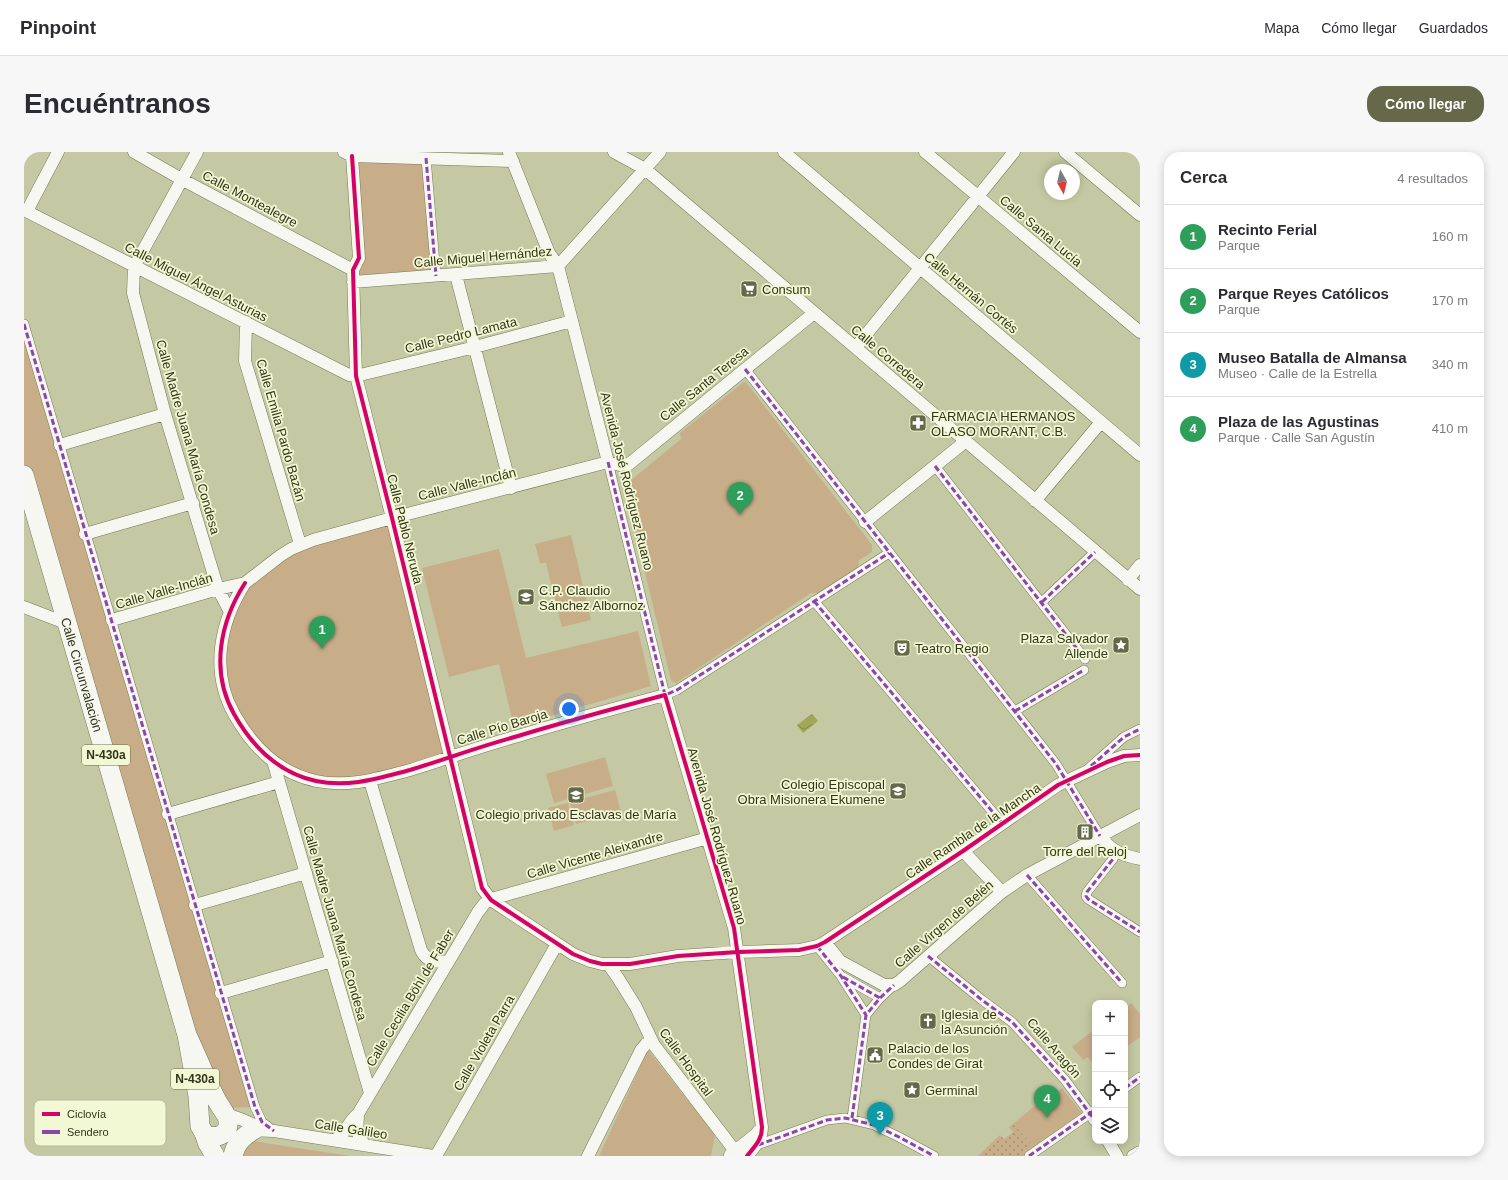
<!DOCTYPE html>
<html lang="es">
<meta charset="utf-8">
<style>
:root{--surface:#fff;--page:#f7f7f7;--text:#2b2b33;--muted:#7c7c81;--line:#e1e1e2;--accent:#656949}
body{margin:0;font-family:Helvetica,sans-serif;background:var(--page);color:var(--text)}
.controls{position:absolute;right:12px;bottom:12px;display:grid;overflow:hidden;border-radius:8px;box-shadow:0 2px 10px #0003}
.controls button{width:36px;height:36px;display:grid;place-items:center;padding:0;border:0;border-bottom:1px solid var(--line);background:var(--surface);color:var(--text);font:20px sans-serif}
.compass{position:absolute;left:1020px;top:12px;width:36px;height:36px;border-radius:50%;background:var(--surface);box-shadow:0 2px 10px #0003;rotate:172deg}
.you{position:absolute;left:545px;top:557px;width:14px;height:14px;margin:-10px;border:3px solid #fff;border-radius:50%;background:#1a73e8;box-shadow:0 0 0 6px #1a73e833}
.badge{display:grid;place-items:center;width:26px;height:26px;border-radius:50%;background:var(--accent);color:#fff;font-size:13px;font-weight:700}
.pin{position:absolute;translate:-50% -33px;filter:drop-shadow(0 1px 2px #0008)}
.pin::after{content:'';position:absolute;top:21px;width:14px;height:12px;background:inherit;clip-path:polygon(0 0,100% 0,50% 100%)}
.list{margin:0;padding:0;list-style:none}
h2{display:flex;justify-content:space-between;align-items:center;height:52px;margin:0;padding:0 16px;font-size:17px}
h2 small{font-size:13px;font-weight:400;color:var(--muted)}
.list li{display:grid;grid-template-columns:26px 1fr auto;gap:12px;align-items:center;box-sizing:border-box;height:64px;padding:0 16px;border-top:1px solid var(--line)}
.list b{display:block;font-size:15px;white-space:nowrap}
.list p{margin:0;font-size:13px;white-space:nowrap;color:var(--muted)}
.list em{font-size:13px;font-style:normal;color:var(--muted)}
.icon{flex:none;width:22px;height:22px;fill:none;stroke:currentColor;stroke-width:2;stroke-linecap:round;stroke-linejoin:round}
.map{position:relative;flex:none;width:1116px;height:1004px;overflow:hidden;border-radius:16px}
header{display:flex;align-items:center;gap:24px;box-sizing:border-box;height:56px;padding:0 20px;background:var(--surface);border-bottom:1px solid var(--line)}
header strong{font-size:19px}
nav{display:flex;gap:22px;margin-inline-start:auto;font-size:14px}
.intro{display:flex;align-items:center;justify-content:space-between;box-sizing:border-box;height:96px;padding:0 24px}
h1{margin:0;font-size:28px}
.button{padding:10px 18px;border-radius:16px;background:var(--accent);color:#fff;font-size:14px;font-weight:700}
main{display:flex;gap:24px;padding:0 24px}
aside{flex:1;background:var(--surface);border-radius:16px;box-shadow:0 2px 10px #0003}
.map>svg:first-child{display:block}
</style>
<header>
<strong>Pinpoint</strong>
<nav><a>Mapa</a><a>Cómo llegar</a><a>Guardados</a></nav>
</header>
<div class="intro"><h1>Encuéntranos</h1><a class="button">Cómo llegar</a></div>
<main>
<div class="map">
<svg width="1116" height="1004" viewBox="0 0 1116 1004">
<defs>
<pattern id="garden-dots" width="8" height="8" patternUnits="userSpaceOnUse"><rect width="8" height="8" fill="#c8ad89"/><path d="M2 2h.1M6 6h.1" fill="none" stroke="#a38e6f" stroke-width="1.8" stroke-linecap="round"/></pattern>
<pattern id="water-waves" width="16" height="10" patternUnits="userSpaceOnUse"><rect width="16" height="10" fill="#a0a757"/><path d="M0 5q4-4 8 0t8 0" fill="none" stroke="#838947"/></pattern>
</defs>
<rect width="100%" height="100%" fill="#c4c9a3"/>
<!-- park -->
<path fill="#c8ad89" d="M328,4L402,6L412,124L329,130Z
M0,172L231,955L197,956L191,946L0,323Z
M721,229L848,393V400L835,408L834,416L794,441H787L652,531L647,528L600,334L657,287L656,281Z
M368,366L426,606L346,629L271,623L224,583L198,523L210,451L256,404Z
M547,383L567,468L538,475L522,411H516L511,392Z
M475,397L502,506L614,479L627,534L490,575L475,512L425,525L398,416Z
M581,605L589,634L530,651L522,622Z
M591,638L597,660L552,672L546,650Z
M544,651L550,673L530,679L524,656Z
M1107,851L1116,862V885L1101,896V857Z
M1071,877V914L1064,905L1059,908L1048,895Z
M624,898L691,983L687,1004H575Z
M1038,936L1058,961L1011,996L989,972L1020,946L1022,949Z
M229,989L326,1004H218L220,991Z"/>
<!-- garden -->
<path fill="url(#garden-dots)" d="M989,972L1011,996L999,1004H954L976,983L980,987L989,980L985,975Z"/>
<!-- water -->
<path fill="url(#water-waves)" d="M788,562L794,569L779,581L773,573Z"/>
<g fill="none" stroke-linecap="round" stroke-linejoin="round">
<!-- pedestrian casing -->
<g stroke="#757858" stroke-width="10">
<path id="pedestrian" d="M402,6L412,124
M0,172L231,955L238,970L247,977
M721,217L1032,612L1076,684
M584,310L641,543L653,538L865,401
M911,314L1061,507
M790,449L978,671
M1018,450L1071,400
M991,559L1060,518
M1065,616L1100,585L1116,577
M1092,699L1089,707L1063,740L1062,744L1064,747L1116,780
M1003,723L1098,831
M793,794L817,824L842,863
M904,804L958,848L988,870L1041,928L1070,967
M819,825L856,846
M1101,936L1116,925
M828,966L842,863L856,846L870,833
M733,993L803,968L821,966L850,973L875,985L910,1004
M1005,1004L1071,958"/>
</g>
<!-- minor casing -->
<g stroke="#757858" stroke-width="13">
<path id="minor" d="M110,0L159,28L329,118
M173,0L110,115L109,141L141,262L194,437L206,460
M320,0L328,4L489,9
M485,0L525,101L534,114L584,310
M590,0L621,17L1116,437
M760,0L1116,303
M901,0L1116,180
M1041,0L1116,63
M328,4L335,106L329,118L332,224L368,366L458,736L467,748L549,802L566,809L578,812H606L654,804L714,800L775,798L793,794L801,790L939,699L1034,633L1083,610L1100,604L1116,603
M0,58L325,223L332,224L451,195L548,169
M3,59L34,0
M432,123L487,336
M329,130L534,114L636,0
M222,170L221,209L276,392
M832,195L990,0
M36,293L141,262
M584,310L596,313L605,312L790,161
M1011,349L1077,270
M841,370L942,289
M61,382L169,351
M1104,428L1116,413
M221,431C196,470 186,519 210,562C228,594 255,621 292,629C325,636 355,626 386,618C422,607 457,594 494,584C543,569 592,556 641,543L710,776L738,975C738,988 731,994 723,1004
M0,455L44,472
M88,468L194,437L221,431L256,404L267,397L289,388L368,366L584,310
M249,609L346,941
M346,629L397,798C402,809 412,811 424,809
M144,662L255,630
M1076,684C1088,699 1097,703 1116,707
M939,699L978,740
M171,753L282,721
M801,790L816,809L860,833H870L876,829L978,740L1003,723L1116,663
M584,812L594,826L612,855L630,893L711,999L712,1004
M197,841L308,809
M202,962L219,968L237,976
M1070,967L1071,968
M224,978L250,979L409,1004
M310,988C322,983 324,969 334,962
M1084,989L1093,1004
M341,993C330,980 334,977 334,962L454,760L461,751L471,746L684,686
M706,1003L731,983L738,975
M412,1004L533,792
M564,1004L617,898L622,892L627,889
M1109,1004L1116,1000"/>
</g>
<!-- primary casing -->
<g stroke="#757858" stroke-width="20">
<g id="primary">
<path id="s1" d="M0,323L163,883L174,944L176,974L181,983C192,987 206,983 204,969C204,964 194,952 191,945C181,925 173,904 163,883"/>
<path d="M181,983L183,990L191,1004"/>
<path d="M209,1004C211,992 219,984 230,978"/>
</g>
</g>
<!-- pedestrian -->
<use href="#pedestrian" stroke="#f6f7f1" stroke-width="9"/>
<!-- minor -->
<use href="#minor" stroke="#f6f7f1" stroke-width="12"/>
<!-- primary -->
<use href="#primary" stroke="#f6f7f1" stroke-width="19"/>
<!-- quiet -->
<path stroke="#8e44ad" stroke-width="3" stroke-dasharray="6 3" stroke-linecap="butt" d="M402,6L412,124
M0,172L231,955L238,970L250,979
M721,217L1032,612L1076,684
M584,310L641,543L653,538L865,401
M911,314L1061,507
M790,449L978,671
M1018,450L1071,400
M991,559L1060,518
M1067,614L1100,585L1116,577
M1092,699L1089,707L1063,740L1062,744L1064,747L1116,780
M1003,723L1098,831
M793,794L817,824L842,863
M904,804L958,848L988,870L1041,928L1070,967
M819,825L856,846
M1101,936L1116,925
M828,966L842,863L856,846L870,833
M734,993L803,968L821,966L850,973L875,985L910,1004
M1005,1004L1071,958"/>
<!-- cycleway casing -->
<g stroke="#f2f7d4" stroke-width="6">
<path id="cycleway" d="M328,4L335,106L329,118L332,224L368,366L458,736L467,748L549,802L566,809L578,812H606L654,804L714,800L775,798L793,794L801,790L939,699L1034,633L1083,610L1100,604L1116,603
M221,431C196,470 186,519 210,562C228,594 255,621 292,629C325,636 355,626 386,618C422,607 457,594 494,584C543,569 592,556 641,543L710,776L738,975C738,988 731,994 723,1004"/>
</g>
<!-- cycleway -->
<use href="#cycleway" stroke="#d6006c" stroke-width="4"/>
</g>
<!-- icons -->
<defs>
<g id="supermarket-square" transform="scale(0.9)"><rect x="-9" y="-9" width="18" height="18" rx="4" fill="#656949" stroke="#f2f7d4"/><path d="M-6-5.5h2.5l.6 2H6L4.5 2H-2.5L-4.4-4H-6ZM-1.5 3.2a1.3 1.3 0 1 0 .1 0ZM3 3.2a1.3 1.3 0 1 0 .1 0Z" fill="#fff"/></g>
<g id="pharmacy-square" transform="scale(0.9)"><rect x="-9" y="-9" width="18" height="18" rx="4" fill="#656949" stroke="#f2f7d4"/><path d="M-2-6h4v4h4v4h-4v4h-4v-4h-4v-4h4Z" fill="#fff"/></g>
<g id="university-square" transform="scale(0.9)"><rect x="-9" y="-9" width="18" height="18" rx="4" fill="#656949" stroke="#f2f7d4"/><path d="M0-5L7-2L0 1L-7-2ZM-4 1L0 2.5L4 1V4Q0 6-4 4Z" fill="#fff"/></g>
<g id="sight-square" transform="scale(0.9)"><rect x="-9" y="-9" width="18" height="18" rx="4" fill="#656949" stroke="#f2f7d4"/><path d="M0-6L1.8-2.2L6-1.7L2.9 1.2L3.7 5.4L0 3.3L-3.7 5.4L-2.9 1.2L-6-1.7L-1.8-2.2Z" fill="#fff"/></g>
<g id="theatre-square" transform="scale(0.9)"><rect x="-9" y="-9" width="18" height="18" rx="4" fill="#656949" stroke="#f2f7d4"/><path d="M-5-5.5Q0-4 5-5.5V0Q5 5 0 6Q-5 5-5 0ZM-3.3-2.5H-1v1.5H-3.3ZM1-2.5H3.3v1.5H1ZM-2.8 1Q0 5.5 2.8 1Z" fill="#fff"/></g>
<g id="school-square" transform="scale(0.9)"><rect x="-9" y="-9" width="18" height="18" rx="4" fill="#656949" stroke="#f2f7d4"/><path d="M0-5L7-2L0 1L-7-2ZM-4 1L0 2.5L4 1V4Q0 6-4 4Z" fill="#fff"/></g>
<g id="building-square" transform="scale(0.9)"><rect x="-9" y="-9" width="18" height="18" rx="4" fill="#656949" stroke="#f2f7d4"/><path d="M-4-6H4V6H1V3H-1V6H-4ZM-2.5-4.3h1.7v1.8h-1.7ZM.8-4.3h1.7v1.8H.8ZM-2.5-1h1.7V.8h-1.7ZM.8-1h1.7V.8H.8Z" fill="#fff"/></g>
<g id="church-square" transform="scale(0.9)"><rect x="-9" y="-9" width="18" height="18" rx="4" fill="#656949" stroke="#f2f7d4"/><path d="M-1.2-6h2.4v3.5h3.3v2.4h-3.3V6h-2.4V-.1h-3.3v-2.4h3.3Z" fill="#fff"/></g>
<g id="civic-square" transform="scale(0.9)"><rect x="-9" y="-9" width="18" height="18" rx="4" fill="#656949" stroke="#f2f7d4"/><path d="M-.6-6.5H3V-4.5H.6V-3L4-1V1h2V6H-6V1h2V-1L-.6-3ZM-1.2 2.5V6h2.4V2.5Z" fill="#fff"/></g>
</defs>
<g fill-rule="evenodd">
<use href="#supermarket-square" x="725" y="137"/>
<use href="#pharmacy-square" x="894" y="271"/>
<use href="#university-square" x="502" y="445"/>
<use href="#sight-square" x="1097" y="493"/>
<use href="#theatre-square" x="878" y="496"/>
<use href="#school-square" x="874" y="639"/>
<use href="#school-square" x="552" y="643"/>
<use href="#building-square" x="1061" y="680"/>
<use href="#church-square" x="904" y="869"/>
<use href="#civic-square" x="851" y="903"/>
<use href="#sight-square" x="888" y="938"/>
</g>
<g text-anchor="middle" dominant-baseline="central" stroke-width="3.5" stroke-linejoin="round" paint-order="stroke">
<!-- shield labels -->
<g fill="#f2f7d4" stroke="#6c6f50" stroke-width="1">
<rect x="58" y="593" width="48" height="20" rx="3"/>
<rect x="147" y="917" width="48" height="20" rx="3"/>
</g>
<g font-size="12" font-weight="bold" fill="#323518">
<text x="82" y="603">N-430a</text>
<text x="171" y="927">N-430a</text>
</g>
<!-- street labels -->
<g font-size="13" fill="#323518" stroke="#f2f7d4">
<text transform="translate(226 47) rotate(28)">Calle Montealegre</text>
<text transform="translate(1017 79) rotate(40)">Calle Santa Lucía</text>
<text transform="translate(459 105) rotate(-5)">Calle Miguel Hernández</text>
<text transform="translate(172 130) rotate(27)">Calle Miguel Ángel Asturias</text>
<text transform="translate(947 141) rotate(40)">Calle Hernán Cortés</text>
<text transform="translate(437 183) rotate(-14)">Calle Pedro Lamata</text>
<text transform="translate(864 205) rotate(40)">Calle Corredera</text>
<text transform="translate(680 232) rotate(-39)">Calle Santa Teresa</text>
<text transform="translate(257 278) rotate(74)">Calle Emilia Pardo Bazán</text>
<text transform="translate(164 285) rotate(74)">Calle Madre Juana María Condesa</text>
<text transform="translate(603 329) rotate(76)">Avenida José Rodríguez Ruano</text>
<text transform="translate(443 332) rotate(-14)">Calle Valle-Inclán</text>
<text transform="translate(381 377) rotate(76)">Calle Pablo Neruda</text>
<text transform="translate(140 439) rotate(-16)">Calle Valle-Inclán</text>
<text stroke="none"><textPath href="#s1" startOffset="208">Calle Circunvalación</textPath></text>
<text transform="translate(478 575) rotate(-17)">Calle Pío Baroja</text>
<text transform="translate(949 679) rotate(-34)">Calle Rambla de la Mancha</text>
<text transform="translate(693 684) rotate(74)">Avenida José Rodríguez Ruano</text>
<text transform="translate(571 703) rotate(-16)">Calle Vicente Aleixandre</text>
<text transform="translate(311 771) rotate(74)">Calle Madre Juana María Condesa</text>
<text transform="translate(920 772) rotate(-41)">Calle Virgen de Belén</text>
<text transform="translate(386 846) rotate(-59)">Calle Cecilia Böhl de Faber</text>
<text transform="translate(460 891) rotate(-60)">Calle Violeta Parra</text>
<text transform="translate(1030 896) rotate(49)">Calle Aragón</text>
<text transform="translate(662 910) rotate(54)">Calle Hospital</text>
<text transform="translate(327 977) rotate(9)">Calle Galileo</text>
</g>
<!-- poi labels -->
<g font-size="13" fill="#323518" stroke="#f2f7d4" text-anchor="start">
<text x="738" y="137">Consum</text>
<text x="907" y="264">FARMACIA HERMANOS<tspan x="907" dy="15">OLASO MORANT, C.B.</tspan></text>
<text x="515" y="438">C.P. Claudio<tspan x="515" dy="15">Sánchez Albornoz</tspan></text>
<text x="1084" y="486" text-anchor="end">Plaza Salvador<tspan x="1084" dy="15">Allende</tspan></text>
<text x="891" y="496">Teatro Regio</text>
<text x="861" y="632" text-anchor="end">Colegio Episcopal<tspan x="861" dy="15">Obra Misionera Ekumene</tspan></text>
<text x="552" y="662" text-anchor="middle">Colegio privado Esclavas de María</text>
<text x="1061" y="699" text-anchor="middle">Torre del Reloj</text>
<text x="917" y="862">Iglesia de<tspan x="917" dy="15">la Asunción</tspan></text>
<text x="864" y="896">Palacio de los<tspan x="864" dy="15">Condes de Girat</tspan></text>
<text x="901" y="938">Germinal</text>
</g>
</g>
<!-- legend -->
<rect x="10" y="948" width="132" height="46" rx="6" fill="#f2f7d4" stroke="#b8bd9c" stroke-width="1"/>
<rect x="18" y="960" width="18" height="4" fill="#d6006c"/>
<rect x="18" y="978" width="18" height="4" fill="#8e44ad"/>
<g font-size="11" fill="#323518">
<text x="43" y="966">Ciclovía</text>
<text x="43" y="984">Sendero</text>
</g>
</svg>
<div class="controls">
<button>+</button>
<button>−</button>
<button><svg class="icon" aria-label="locate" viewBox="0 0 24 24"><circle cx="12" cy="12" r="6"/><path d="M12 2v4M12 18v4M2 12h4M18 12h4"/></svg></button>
<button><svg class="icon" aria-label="layers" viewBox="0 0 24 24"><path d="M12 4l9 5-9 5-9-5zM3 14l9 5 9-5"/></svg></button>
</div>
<svg class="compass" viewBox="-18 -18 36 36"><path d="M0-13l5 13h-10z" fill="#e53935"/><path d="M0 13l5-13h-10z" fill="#7c7c81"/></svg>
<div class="you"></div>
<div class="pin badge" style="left:298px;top:497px;background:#2e9e5b">1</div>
<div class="pin badge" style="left:716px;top:363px;background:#2e9e5b">2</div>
<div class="pin badge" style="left:856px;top:983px;background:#0f9aa8">3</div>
<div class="pin badge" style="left:1023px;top:966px;background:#2e9e5b">4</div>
</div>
<aside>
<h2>Cerca<small>4 resultados</small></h2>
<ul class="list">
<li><span class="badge" style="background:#2e9e5b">1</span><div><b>Recinto Ferial</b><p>Parque</p></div><em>160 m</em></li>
<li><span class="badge" style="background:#2e9e5b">2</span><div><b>Parque Reyes Católicos</b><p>Parque</p></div><em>170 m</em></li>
<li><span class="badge" style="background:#0f9aa8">3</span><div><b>Museo Batalla de Almansa</b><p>Museo · Calle de la Estrella</p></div><em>340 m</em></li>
<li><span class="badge" style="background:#2e9e5b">4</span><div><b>Plaza de las Agustinas</b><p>Parque · Calle San Agustín</p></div><em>410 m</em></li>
</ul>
</aside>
</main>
